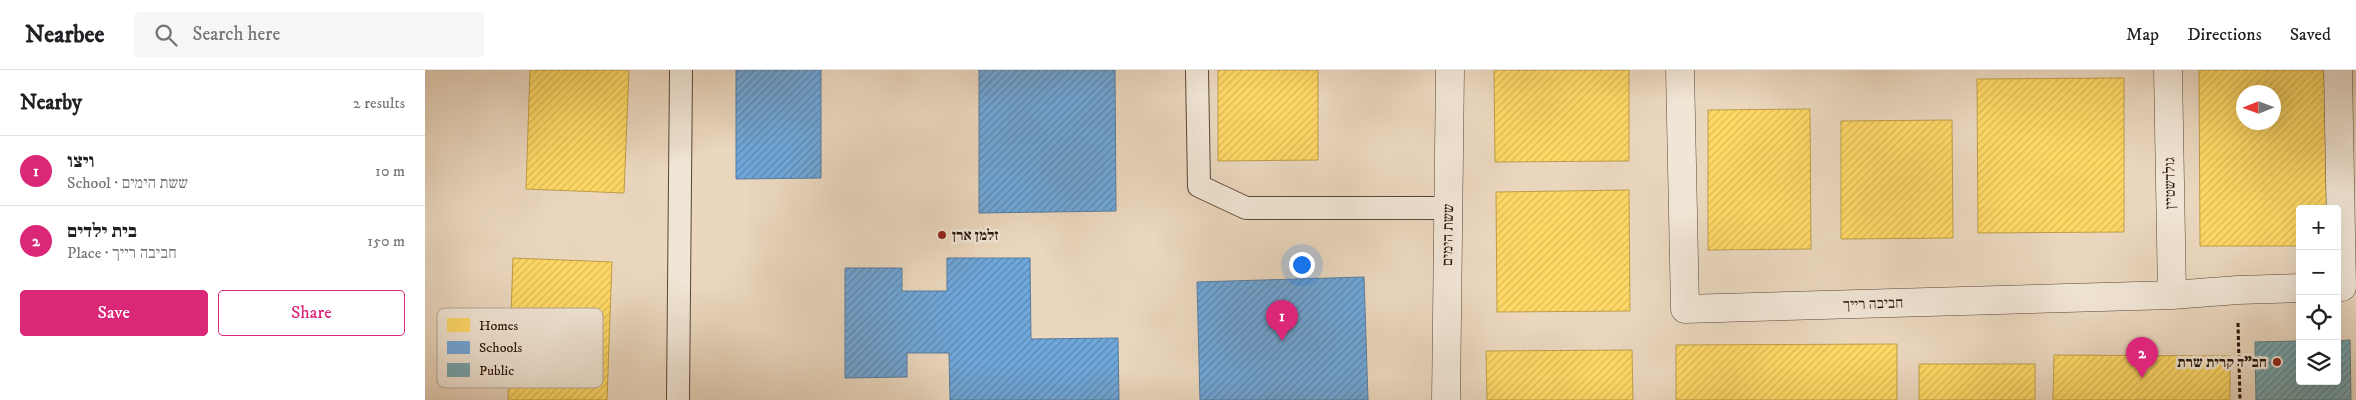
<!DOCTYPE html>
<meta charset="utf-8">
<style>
:root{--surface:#fff;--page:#f6f6f6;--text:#202124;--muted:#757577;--line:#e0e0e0;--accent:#db2777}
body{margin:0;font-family:"IM FELL DW Pica","Frank Ruhl Libre",serif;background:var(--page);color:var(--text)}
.controls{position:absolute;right:15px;bottom:15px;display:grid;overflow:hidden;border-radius:5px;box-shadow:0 5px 20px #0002}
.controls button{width:45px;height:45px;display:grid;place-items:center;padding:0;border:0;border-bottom:1px solid var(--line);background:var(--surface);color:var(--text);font:25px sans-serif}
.compass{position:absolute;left:1811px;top:15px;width:45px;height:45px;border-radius:50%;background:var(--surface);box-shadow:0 5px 20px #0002;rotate:269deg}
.you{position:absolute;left:876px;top:194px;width:18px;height:18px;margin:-12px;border:4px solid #fff;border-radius:50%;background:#1a73e8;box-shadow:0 0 0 8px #1a73e833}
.badge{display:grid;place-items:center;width:32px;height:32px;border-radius:50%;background:var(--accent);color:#fff;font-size:16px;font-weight:700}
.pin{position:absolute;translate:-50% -41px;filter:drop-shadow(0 1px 2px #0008)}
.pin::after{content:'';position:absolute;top:26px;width:18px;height:15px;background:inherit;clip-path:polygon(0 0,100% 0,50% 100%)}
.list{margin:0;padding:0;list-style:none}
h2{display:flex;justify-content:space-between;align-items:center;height:65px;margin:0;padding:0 20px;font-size:21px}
h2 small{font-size:16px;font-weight:400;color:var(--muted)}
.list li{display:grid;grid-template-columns:32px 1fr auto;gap:15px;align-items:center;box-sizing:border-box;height:70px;padding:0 20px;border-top:1px solid var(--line)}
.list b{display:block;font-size:19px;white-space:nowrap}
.list p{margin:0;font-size:16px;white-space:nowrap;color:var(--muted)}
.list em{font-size:16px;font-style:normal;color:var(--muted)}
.actions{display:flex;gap:10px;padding:15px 20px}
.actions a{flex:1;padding:11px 0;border:1px solid var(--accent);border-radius:5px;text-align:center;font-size:18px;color:var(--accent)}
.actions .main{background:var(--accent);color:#fff}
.icon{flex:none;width:28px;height:28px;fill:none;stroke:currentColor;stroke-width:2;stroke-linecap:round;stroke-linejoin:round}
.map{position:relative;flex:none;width:1931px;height:330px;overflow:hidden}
header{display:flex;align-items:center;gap:30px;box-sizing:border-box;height:70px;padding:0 25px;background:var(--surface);border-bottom:1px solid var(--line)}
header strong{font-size:24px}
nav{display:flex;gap:28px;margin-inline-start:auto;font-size:18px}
.search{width:350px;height:45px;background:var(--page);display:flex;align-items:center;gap:12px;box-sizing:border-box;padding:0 18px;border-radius:5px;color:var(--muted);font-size:19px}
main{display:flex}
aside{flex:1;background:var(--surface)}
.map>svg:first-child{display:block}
</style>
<header>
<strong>Nearbee</strong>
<div class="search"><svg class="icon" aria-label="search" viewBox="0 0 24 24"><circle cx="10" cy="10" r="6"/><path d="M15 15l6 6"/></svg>Search here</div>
<nav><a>Map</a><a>Directions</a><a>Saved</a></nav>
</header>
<main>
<aside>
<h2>Nearby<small>2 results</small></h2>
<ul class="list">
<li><span class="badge">1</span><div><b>ויצו</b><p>School · ששת הימים</p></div><em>10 m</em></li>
<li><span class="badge">2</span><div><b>בית ילדים</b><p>Place · חביבה רייך</p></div><em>150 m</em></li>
</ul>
<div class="actions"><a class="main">Save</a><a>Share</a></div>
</aside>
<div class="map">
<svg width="1931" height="330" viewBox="0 0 1931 330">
<defs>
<pattern id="homes-hatch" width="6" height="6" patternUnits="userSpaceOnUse" patternTransform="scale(1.25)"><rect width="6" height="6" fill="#ffd966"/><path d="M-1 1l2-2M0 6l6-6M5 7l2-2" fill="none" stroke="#dbba57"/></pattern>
<pattern id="schools-hatch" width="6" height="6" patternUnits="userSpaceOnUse" patternTransform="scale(1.25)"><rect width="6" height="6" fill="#6fa8dc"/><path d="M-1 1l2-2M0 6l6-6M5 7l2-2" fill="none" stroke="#5b88b1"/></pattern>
<pattern id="public-hatch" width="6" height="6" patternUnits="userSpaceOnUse" patternTransform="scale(1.25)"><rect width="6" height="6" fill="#76a5af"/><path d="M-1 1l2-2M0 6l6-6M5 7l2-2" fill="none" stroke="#61858d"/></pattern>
</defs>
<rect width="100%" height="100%" fill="#ead7be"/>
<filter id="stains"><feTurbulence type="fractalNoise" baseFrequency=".004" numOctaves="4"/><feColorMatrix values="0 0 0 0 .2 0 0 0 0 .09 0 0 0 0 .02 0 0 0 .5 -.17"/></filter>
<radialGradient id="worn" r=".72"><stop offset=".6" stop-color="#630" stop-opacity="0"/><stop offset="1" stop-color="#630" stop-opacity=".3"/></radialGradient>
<!-- homes -->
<path fill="url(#homes-hatch)" stroke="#be9e4a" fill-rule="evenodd" d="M105,0H204L199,123L101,119Z
M793,0H893V90L793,91Z
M1069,0H1204V91L1070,92Z
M1774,0H1904V139H1875V176H1775ZM1818,22H1848V52H1818Z
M1699,8V162L1553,163L1552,9Z
M1385,39L1386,179L1283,180V40Z
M1527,50L1528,168L1416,169V51Z
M1204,120L1205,241L1072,242L1071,122Z
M88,188L187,192L182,330H83Z
M1472,274V330H1251V275Z
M1207,280L1208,330H1062L1061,281Z
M1629,285L1805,286V330H1628Z
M1494,294H1610V330H1494Z"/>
<!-- schools -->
<path fill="url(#schools-hatch)" stroke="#597c9d" d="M311,0H396V108L311,109Z
M554,0H690L691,141L554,143Z
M522,188H605L606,269L693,268L694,330H525L524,283H482V307L420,308V198H477V221H522Z
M939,207L943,330H775L772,212Z"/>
<!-- public -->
<path fill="url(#public-hatch)" stroke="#5e7a7e" d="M1925,270L1926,330H1831L1830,272L1875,271V311H1912V271Z"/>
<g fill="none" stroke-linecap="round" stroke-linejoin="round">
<!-- service casing -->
<g stroke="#584637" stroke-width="24">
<path id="service" d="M772,0L774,116L821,138H1024
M253,330L256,0"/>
</g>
<!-- minor casing -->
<g stroke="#584637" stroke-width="29">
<path id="minor" d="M1255,0L1260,239L1747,225L1813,220L1875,218
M1743,0L1747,225
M1913,0L1917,217
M1021,330L1025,0"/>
</g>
<!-- path -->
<path stroke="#27160a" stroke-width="3" stroke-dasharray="4 2.5" stroke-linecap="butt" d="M1813,253L1815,330"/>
<!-- service -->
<use href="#service" stroke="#f1e5d5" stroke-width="22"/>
<!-- minor -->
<use href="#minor" stroke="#f1e5d5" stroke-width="28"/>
</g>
<!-- markers -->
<g fill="#8f2418" stroke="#f1e5d5" stroke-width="2">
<circle cx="517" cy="165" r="5"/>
<circle cx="1852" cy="292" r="5"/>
</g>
<g text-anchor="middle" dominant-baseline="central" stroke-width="5" stroke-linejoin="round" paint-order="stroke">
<!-- street labels -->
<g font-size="15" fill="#27160a" stroke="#f1e5d5">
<text transform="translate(1745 113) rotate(-91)">גולדשטיין</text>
<text transform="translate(1023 165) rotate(-89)">ששת הימים</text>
<text transform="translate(1448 234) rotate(-2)">חביבה רייך</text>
</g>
<!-- poi labels -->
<g font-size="15" font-weight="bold" fill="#27160a" stroke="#f1e5d5" text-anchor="start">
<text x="527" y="165">זלמן ארן</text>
<text x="1842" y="292" text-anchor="end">חב"ד קרית שרת</text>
</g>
</g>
<!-- legend -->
<rect x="12" y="238" width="166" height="80" rx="8" fill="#f1e5d5" stroke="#b4a798" stroke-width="1"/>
<rect x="22" y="248" width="23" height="14" fill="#ffd966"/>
<rect x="22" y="271" width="23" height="13" fill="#6fa8dc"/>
<rect x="22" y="293" width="23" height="14" fill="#76a5af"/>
<g font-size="14" fill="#27160a">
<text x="54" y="260">Homes</text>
<text x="54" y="282">Schools</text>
<text x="54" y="305">Public</text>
</g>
<rect width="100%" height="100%" filter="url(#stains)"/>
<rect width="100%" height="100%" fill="url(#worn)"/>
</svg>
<div class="controls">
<button>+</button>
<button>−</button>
<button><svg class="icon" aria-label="locate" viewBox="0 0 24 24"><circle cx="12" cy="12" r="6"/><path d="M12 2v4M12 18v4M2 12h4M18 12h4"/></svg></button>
<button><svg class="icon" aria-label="layers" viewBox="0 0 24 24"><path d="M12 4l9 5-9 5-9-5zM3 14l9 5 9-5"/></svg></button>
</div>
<svg class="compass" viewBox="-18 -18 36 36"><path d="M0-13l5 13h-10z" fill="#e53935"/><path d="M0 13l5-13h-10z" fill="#757577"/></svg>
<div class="you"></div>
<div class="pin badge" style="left:857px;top:271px">1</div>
<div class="pin badge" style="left:1717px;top:308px">2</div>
</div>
</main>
